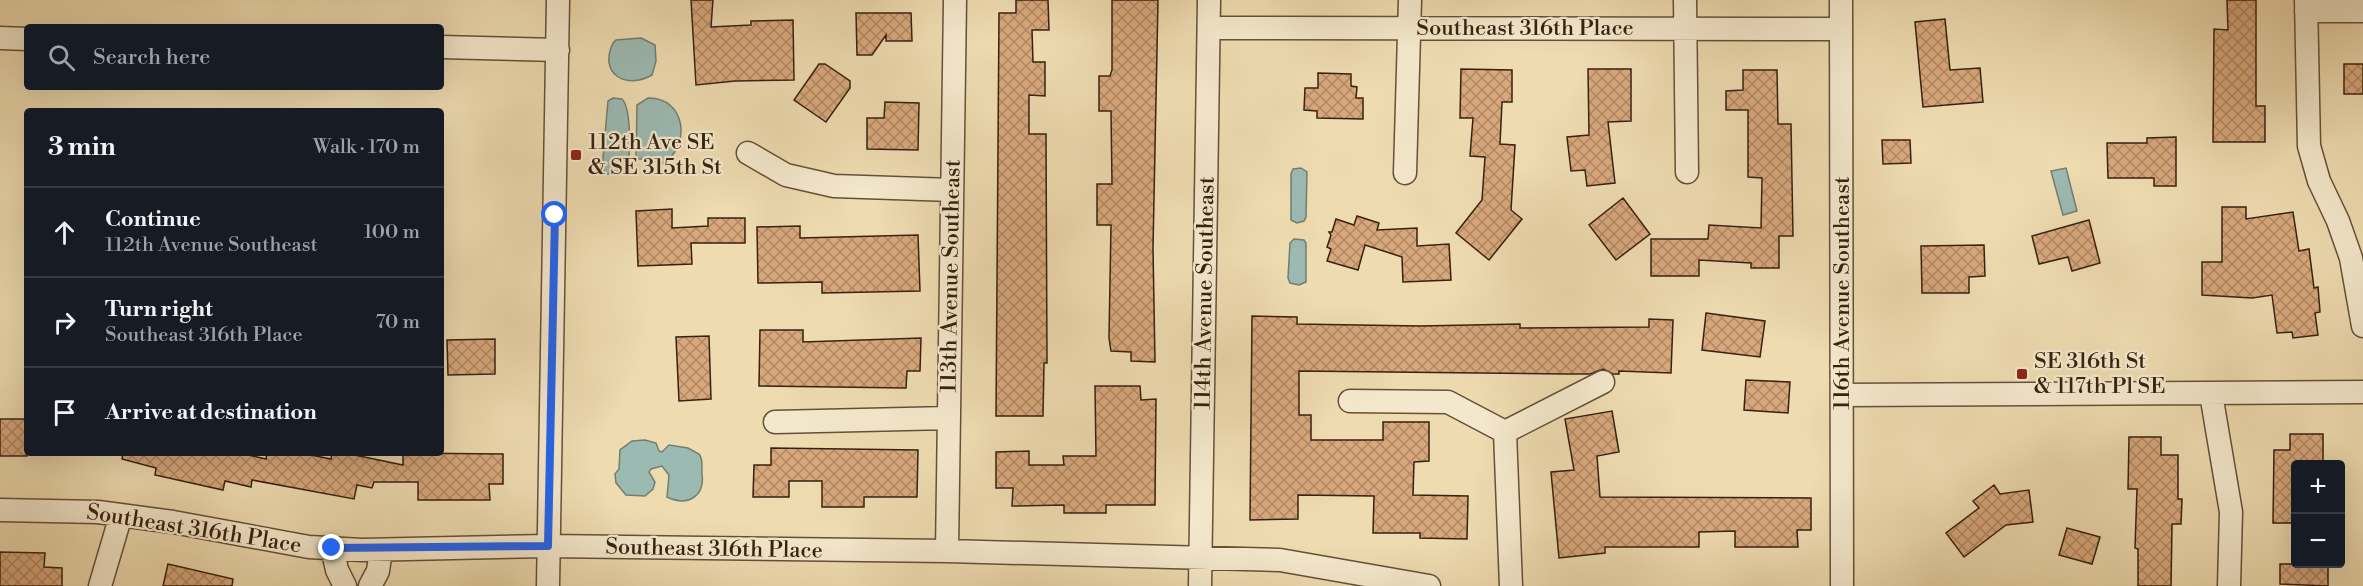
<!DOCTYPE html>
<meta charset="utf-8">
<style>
:root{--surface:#171b24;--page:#242831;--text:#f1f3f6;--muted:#9ea1a6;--line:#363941}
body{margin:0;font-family:"Libre Bodoni",serif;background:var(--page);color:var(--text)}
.controls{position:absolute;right:18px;bottom:18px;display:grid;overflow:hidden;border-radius:6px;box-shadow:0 6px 24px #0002}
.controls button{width:54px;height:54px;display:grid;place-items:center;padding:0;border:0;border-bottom:2px solid var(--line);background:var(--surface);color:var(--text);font:30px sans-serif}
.stop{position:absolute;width:18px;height:18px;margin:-14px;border:4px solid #2563eb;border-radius:50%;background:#fff}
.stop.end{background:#2563eb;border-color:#fff;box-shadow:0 2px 6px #0008}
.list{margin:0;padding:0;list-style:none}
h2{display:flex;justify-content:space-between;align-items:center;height:78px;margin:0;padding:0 24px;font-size:26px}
h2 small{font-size:20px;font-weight:400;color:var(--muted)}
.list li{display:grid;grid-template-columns:39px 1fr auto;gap:18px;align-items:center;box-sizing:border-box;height:90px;padding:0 24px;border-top:2px solid var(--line)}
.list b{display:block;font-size:22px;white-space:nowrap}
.list p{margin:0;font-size:20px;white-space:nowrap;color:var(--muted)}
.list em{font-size:20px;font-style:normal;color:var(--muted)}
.icon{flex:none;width:33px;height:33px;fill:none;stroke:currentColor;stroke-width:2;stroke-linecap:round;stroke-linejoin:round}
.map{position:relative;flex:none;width:2363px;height:586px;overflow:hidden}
.search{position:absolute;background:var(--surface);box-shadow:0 6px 24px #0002;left:24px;top:24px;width:420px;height:66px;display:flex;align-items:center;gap:15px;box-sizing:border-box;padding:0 21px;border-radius:6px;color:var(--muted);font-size:22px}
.panel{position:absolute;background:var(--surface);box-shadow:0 6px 24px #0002;left:24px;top:108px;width:420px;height:348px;border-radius:6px}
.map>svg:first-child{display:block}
</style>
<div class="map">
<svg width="2363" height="586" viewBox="0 0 2363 586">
<defs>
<pattern id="building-cross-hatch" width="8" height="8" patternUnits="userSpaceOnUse" patternTransform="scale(1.5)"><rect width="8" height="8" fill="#d8a87c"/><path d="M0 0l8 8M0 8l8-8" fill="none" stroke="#b08864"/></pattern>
</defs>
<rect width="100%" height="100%" fill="#eedbb0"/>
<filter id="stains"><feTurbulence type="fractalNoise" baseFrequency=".00333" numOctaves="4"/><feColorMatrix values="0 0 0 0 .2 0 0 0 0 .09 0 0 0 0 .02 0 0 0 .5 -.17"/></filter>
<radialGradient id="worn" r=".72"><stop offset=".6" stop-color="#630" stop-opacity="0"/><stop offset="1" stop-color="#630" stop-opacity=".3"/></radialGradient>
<!-- water -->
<path fill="#9bbab2" stroke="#737d71" stroke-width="1.5" d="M641,38L655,45L656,61L652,75C626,90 598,74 613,43L616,40Z
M613,98L622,99C631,107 632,163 625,172L607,174L602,169L608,101Z
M648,98C686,97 692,147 662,164H658L654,159H637L636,156L637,105Z
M1301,168L1307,172L1306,217L1304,221L1297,223L1291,220V174L1293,169Z
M2066,168L2077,211L2063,215L2051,171Z
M1294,239L1304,240L1306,243V282L1299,285L1290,283L1288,278L1290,243Z
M645,440L656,443L659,451L662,452L669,445L688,448L699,454C704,461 701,466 702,474C705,496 688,507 667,497L669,475L662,466L651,469L649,472L655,482L653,489L645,496L626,495L616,483L615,474L619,469L620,450L632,441Z"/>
<!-- building -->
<path fill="url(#building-cross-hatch)" stroke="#372110" stroke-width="1.5" d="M691,0H713L711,27L751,25V21L793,20L794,80L735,81L696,85Z
M1016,0H1048L1049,30H1032L1033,62H1045V96L1029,95V134H1046L1047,363H1044L1043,416H996L999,13H1016Z
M1112,0H1158L1153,248L1155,362L1131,361V352L1111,351L1109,338L1111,225H1097V184H1112L1111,111H1099V76H1110L1112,70Z
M2227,0H2256V106H2265V142H2213L2214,29L2228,30Z
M856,13H911L912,41H886V35L872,55H857Z
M1945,19L1950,70L1980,68L1983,102L1923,107L1915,22Z
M819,64H825L850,81V88L826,122L794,100Z
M2344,64H2363V94H2344Z
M1461,69L1512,70V102H1502L1500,144L1515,145L1511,210L1522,219L1489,260L1456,233L1482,200L1485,157L1470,156L1473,118H1460Z
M1588,69H1631V121L1608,122L1615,183L1587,186L1585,170L1571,171L1567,137L1589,135Z
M1743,70H1777L1778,124H1791L1793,236H1779V268H1751V263L1699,260V276H1651V239H1708L1709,225L1761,228L1762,178L1748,177V110H1726V91L1743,90Z
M1318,73L1351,74V86L1357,87L1356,98H1363V119L1317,118V111L1304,110L1305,88H1318Z
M885,102L919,103L918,150L867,149V118H884Z
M2176,137V186H2154V178H2108L2107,143H2147V138Z
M1882,140H1910L1911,163L1883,164Z
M1623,198L1650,234L1616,260L1589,225Z
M2222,207H2246V219L2293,212L2299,251L2309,249L2314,288L2318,287L2320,312L2315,313L2318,335L2293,338L2292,332L2277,333L2272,295L2252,298L2202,295V262H2222Z
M672,209V228L708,226V218H745V243H691L692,264L638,266L636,211Z
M1357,216L1379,223L1377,230L1417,228V246L1449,244L1451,280L1403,282L1402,257L1365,245L1358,270L1327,261L1331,249L1327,247L1331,235L1329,232H1332L1336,219L1354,225Z
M2089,220L2100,263L2072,271L2068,257L2039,264L2032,236Z
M800,226V238L918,235L920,291L822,293V282L758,283L757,227Z
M1984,245L1985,276L1969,277V293H1922L1921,246Z
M1706,313L1765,321L1760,357L1702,350Z
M1252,316L1297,317V324L1420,326L1520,324V328L1649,327V319L1673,320L1671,373L1619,371V374H1613L1603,369L1590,374H1567L1299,371V415H1311V440H1383V422H1429V461L1414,462L1413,495L1468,496L1467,539L1420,538V533H1373L1374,496L1298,495V519L1250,520Z
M760,330H803V342L921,338L920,371H907L906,388L759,386Z
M709,336L711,399L679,401L676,337Z
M495,339V374L448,375L447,340Z
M1746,380L1790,382L1788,413L1744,410Z
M1095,386H1140L1141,400L1156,399L1155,505H1106V513H1064V505L1012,506L1013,488H996V452L1029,451V465H1064L1063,456H1096Z
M1612,411L1619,452L1597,456L1600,497L1811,498V530H1797L1798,547H1735V531L1699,532V547H1605V553L1559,558L1551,472L1574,470L1565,419Z
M0,419H27V456H0Z
M2290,434H2323V465H2295V523H2273L2274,450H2290Z
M2129,437H2161V455H2178V499H2182L2181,524H2172L2171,586H2138V549L2135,548L2137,489H2128Z
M771,448L918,450L917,497H864V507H822V481H789V497H753L754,465H771Z
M123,453H240L266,459L267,453H301L331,459L332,453H345L403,465V453L503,454V484H489L490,500H418V482H374L372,488L357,485L354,499L252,480L251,487L225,481L223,490L155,475L156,468L122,459Z
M1994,485L2000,494L2029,490L2033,522L2006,525L1964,557L1946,533L1979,508L1973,501Z
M2067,528L2100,537L2092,564L2059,555Z
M0,552L45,553L44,567L62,568V586H0Z
M168,564L233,579L232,586H163Z
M2280,564H2328V586L2280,584Z"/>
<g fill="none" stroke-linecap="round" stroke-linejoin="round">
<!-- minor casing -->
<g stroke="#655038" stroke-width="25">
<path id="minor" d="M1685,0L1687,172
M1841,0L1842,586
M2306,0L2309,146L2319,181L2338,221L2351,258L2363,326
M2306,11H2363
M1209,28L1841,29
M0,38L27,39
M441,47L558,50
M748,153L786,175L834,186L952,190
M1405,173L1410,0
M2211,394L2231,512L2229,586
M1842,395L2363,392
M1350,401L1448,402L1505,432L1603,382
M775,422L949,418
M1505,432L1511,586
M0,510L98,512L173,522L309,547L362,550L548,546L947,551L1280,560L1429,586
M332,548L337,570L345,586
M947,551L955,0
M100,586L121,515
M370,586L378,571L381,550
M548,586L558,0
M1200,586L1209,0"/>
</g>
<!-- minor -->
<use href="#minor" stroke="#f4e8cc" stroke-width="22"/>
</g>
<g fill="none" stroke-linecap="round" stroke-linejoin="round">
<!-- route -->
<path stroke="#2563eb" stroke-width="8" d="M332,548L548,546L555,215"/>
</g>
<!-- markers -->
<g fill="#8f2418" stroke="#f4e8cc" stroke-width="2">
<rect x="570" y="149" width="12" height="12" rx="3"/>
<rect x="2016" y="368" width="12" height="12" rx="3"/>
</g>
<g text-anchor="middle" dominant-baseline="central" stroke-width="4.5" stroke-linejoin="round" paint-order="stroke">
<!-- street labels -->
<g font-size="22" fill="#372110" stroke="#f4e8cc">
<text x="1525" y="28">Southeast 316th Place</text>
<text transform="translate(951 276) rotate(-89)">113th Avenue Southeast</text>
<text transform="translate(1205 293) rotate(-89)">114th Avenue Southeast</text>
<text transform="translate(1842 293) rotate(-90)">116th Avenue Southeast</text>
<text transform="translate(194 529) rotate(9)">Southeast 316th Place</text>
<text transform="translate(714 549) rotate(1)">Southeast 316th Place</text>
</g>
<!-- poi labels -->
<g font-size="22" fill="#372110" stroke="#f4e8cc" text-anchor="start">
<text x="588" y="142">112th Ave SE<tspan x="588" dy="25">&amp; SE 315th St</tspan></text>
<text x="2034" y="361">SE 316th St<tspan x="2034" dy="25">&amp; 117th Pl SE</tspan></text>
</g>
</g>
<rect width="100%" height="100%" filter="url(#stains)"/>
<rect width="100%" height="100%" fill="url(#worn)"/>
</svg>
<div class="controls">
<button>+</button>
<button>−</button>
</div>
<div class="stop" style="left:555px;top:215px"></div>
<div class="stop end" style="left:332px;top:548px"></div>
<div class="search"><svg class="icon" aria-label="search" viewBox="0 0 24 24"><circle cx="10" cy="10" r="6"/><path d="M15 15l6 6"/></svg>Search here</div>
<section class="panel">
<h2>3 min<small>Walk · 170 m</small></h2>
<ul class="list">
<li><svg class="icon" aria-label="ahead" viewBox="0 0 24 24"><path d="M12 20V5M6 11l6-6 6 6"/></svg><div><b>Continue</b><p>112th Avenue Southeast</p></div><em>100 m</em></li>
<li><svg class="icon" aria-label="right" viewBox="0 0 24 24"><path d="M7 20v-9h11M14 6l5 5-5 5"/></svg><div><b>Turn right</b><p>Southeast 316th Place</p></div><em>70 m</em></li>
<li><svg class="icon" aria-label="arrive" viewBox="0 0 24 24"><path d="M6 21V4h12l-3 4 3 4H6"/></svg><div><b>Arrive at destination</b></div></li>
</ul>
</section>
</div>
